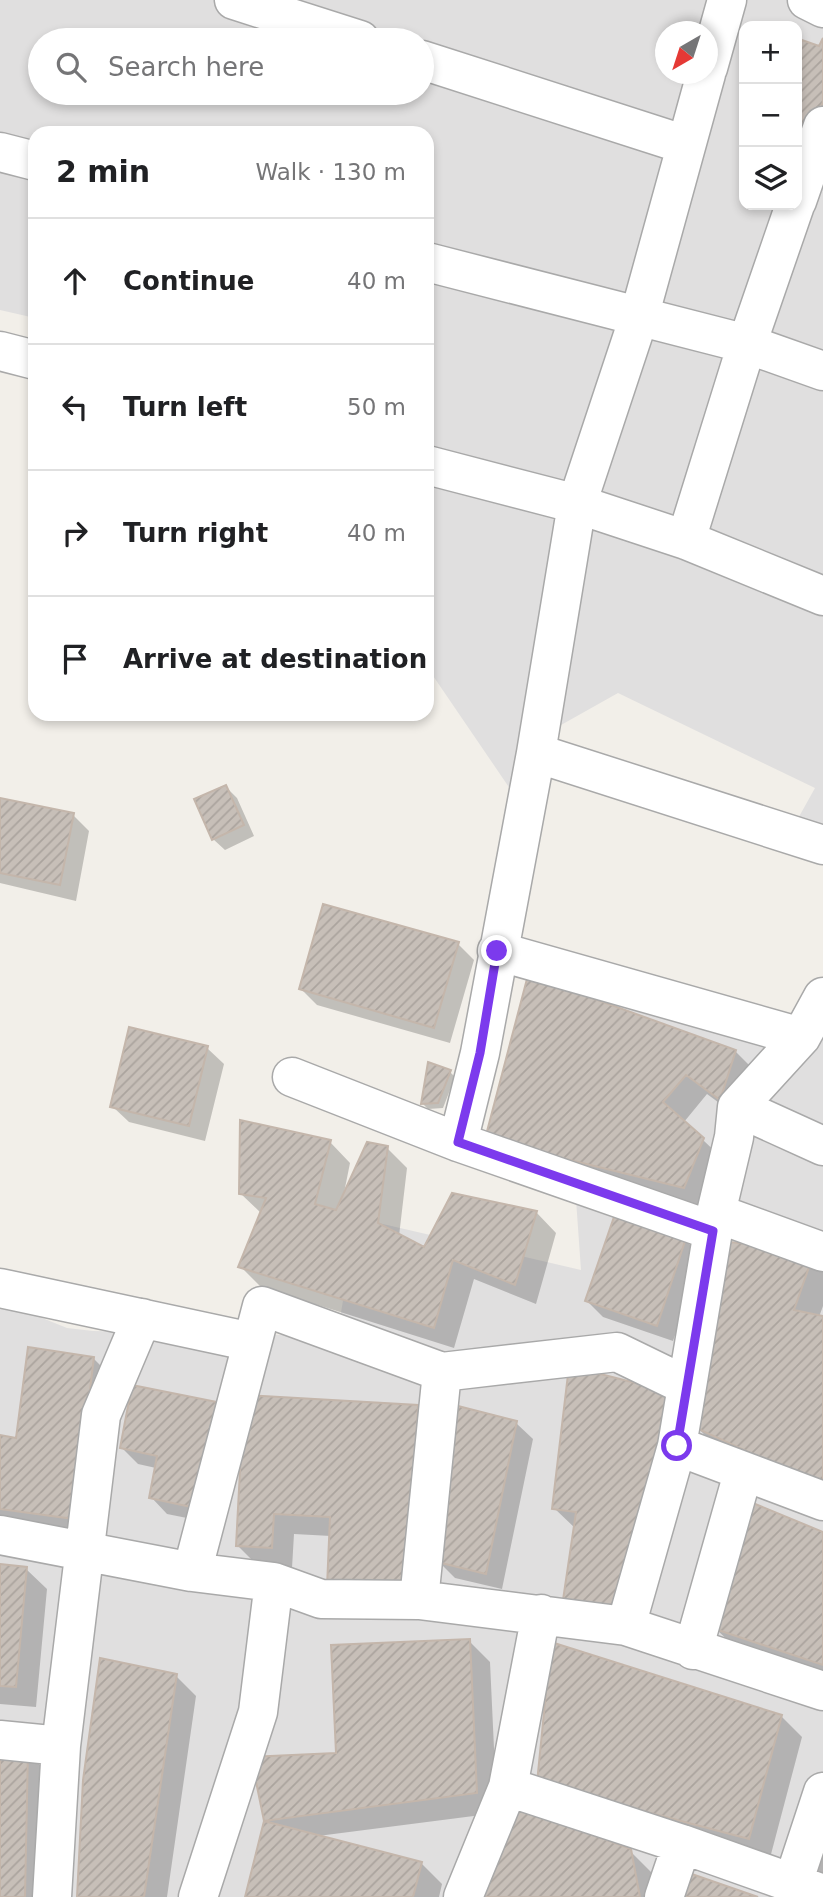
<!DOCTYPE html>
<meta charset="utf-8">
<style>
:root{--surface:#fff;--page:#f6f6f6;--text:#202124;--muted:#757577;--line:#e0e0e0}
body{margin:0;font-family:"DejaVu Sans",sans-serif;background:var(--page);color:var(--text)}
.controls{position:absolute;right:21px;top:21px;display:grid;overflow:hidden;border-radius:14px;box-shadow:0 4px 10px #0003}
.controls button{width:63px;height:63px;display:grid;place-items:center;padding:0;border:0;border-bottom:2px solid var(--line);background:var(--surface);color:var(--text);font:35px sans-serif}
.compass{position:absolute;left:655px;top:21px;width:63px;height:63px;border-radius:50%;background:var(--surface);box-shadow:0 4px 10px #0003;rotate:219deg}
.stop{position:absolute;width:21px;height:21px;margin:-16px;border:5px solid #7c3aed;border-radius:50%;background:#fff}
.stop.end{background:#7c3aed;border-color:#fff;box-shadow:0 2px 7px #0008}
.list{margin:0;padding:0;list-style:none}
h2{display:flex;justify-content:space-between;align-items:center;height:91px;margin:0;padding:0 28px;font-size:30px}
h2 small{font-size:23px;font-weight:400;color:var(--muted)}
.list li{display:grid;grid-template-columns:46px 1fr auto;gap:21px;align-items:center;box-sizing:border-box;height:126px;padding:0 28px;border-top:2px solid var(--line)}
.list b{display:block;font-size:26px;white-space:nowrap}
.list em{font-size:23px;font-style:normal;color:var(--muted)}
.icon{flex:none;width:38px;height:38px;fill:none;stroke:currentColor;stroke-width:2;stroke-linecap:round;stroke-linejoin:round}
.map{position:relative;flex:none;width:823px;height:1897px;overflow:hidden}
.search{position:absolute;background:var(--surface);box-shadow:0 4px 10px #0003;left:28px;top:28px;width:406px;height:77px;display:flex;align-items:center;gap:18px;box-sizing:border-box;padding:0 24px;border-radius:38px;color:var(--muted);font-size:26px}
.panel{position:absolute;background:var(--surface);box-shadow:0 4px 10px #0003;left:28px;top:126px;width:406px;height:595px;border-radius:21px}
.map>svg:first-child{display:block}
</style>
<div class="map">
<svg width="823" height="1897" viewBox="0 0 823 1897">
<defs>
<pattern id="building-hatch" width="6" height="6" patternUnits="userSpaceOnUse" patternTransform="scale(1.75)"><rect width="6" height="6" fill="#c7bfb8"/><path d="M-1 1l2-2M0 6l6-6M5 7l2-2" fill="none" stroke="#aba49e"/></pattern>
</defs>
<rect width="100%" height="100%" fill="#f2efe9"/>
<!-- residential -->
<path fill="#e0dfdf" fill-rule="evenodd" d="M0,0H823V838L791,831L815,788L618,693L529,743L532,821L427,667V133H35V318L0,310ZM744,26H797V205H744ZM666,32H708V74H666ZM40,40H422V93H40Z
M648,993L786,1032L823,1038V1897H0V1301L67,1328L93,1331L337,1336L357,1218L581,1270L562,1002Z"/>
<!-- shadow -->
<path fill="#0003" d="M823,42V141L797,143V58L803,43L820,48Z
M226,787L237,798L254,836L225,850L213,839Z
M0,802L73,815L89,831L76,901L0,883Z
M458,944L474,960L450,1043L317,1005L301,989Z
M207,1048L224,1064L205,1141L129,1122L112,1106Z
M735,1051L756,1072L741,1119L707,1094L684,1122L723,1159L704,1207L508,1159Z
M450,1072L455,1077L443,1108L428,1109L423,1104Z
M330,1142L350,1163L343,1198L387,1148L407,1168L399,1236L424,1249L536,1212L556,1233L536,1304L474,1279L454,1348L261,1287L240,1266L262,1214L240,1193Z
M685,1240L702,1256L673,1341L603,1317L587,1301Z
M730,1244L823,1260V1306L819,1317H823V1496L718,1449L698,1428Z
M93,1358L114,1379L94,1538L0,1525V1437L18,1440Z
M134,1387L212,1523L167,1514L151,1497L156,1468L138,1464L122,1448Z
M245,1396L417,1407L438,1427L331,1536L294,1534L292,1568L258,1566L237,1545Z
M695,1416L576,1529L554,1508Z
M516,1423L533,1439L502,1589L455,1578L438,1561Z
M823,1534V1678L737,1649L716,1629Z
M0,1566L26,1569L47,1589L36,1707L0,1704Z
M469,1641L490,1662L497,1813L318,1836L421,1863L442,1884L439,1897H247L271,1825L266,1820Z
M552,1644L782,1717L802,1737L770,1858L560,1803Z
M176,1676L196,1696L167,1897H78Z
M27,1752L48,1773L45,1897H0Z
M823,1818V1881L802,1863Z
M630,1851L651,1872L656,1897H479Z"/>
<!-- building -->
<path fill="url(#building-hatch)" stroke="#c4b6ab" stroke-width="2" d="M823,38V102L807,143L797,139V53L802,40L819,46Z
M226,785L244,825L212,840L194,799Z
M0,798L74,813L60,885L0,873Z
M323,904L459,942L434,1028L299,989Z
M528,975L736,1050L720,1100L686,1075L663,1102L704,1138L684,1188L485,1139Z
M129,1027L208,1046L189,1126L110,1107Z
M428,1062L451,1070L438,1103L421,1104Z
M240,1120L331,1140L315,1204L336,1210L367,1142L388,1146L378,1223L424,1247L452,1193L537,1211L515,1285L453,1260L434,1328L238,1267L266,1198L239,1194Z
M615,1214L686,1238L657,1326L585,1301Z
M729,1242L815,1250L794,1310L823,1316V1486L696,1428Z
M28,1347L94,1357L74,1519L0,1509V1435L16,1438Z
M569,1366L675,1393L614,1614L563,1600L576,1512L552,1509Z
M132,1385L217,1402L196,1508L149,1498L157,1456L120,1448Z
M244,1395L418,1405L409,1591L327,1587L330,1517L274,1514L272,1548L236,1546Z
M458,1406L517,1421L486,1574L437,1562Z
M736,1496L823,1532V1665L715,1629Z
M0,1564L27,1567L16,1687L0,1686Z
M470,1639L477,1793L264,1821L251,1757L336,1753L331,1645Z
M551,1642L782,1715L749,1839L537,1783Z
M100,1658L177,1674L144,1897H77L83,1780Z
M0,1749L28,1750L25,1897H0Z
M509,1804L631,1849L640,1897H477Z
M264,1821L422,1862L413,1897H245Z
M686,1872L758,1897H677Z"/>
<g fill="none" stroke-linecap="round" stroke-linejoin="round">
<!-- minor casing -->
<g stroke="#a9a9a9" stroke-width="41">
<path id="minor" d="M234,0L360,40
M807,0L823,8
M422,60L686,145
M708,68L727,0
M0,152L35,161
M797,201L823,126
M427,262L747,344L823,371
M0,351L35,360
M427,465L577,504L686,540L823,596
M686,540L747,344L795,205
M536,753L823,845
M497,951L801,1037
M292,1077L458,1142L713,1231
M737,1107L823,1146
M458,1142L480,1053L536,753L577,504L639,317L706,74
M716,1213L823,1252
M0,1288L252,1342
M0,1535L192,1572L274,1582L321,1599L419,1600L626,1626L823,1691
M192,1572L262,1306L442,1372L617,1352L687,1386L677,1446L823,1501
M419,1600L442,1372
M626,1626L677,1446L716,1213L734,1137L737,1107L801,1037L823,997
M693,1650L743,1473
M0,1740L61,1746
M508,1787L541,1614
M793,1883L823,1792
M52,1897L61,1746L101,1415L142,1318
M198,1897L258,1712L274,1582
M463,1897L508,1787L682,1844L823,1894
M664,1897L682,1844"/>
</g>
<!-- minor -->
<use href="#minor" stroke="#fff" stroke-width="38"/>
</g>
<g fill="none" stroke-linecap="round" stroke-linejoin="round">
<!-- route -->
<path stroke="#7c3aed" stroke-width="9" d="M497,951L480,1053L458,1142L713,1231L677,1446"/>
</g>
</svg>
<div class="controls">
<button>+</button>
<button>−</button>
<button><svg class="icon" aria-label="layers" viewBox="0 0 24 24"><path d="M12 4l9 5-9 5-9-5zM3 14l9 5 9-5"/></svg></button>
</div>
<svg class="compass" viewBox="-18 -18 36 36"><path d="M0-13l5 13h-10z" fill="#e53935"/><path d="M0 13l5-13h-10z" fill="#757577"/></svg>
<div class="stop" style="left:677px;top:1446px"></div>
<div class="stop end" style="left:497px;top:951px"></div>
<div class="search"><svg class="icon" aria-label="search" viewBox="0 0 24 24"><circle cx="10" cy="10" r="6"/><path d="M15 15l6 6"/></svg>Search here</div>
<section class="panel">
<h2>2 min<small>Walk · 130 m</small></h2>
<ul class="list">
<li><svg class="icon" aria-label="ahead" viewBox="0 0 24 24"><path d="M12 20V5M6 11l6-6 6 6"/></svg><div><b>Continue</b></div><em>40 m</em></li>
<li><svg class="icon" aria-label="left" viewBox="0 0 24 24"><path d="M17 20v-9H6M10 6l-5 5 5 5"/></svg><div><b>Turn left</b></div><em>50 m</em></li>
<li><svg class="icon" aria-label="right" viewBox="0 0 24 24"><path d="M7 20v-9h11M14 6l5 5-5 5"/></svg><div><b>Turn right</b></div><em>40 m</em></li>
<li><svg class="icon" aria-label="arrive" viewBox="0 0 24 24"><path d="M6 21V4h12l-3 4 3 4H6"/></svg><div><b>Arrive at destination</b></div></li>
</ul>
</section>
</div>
